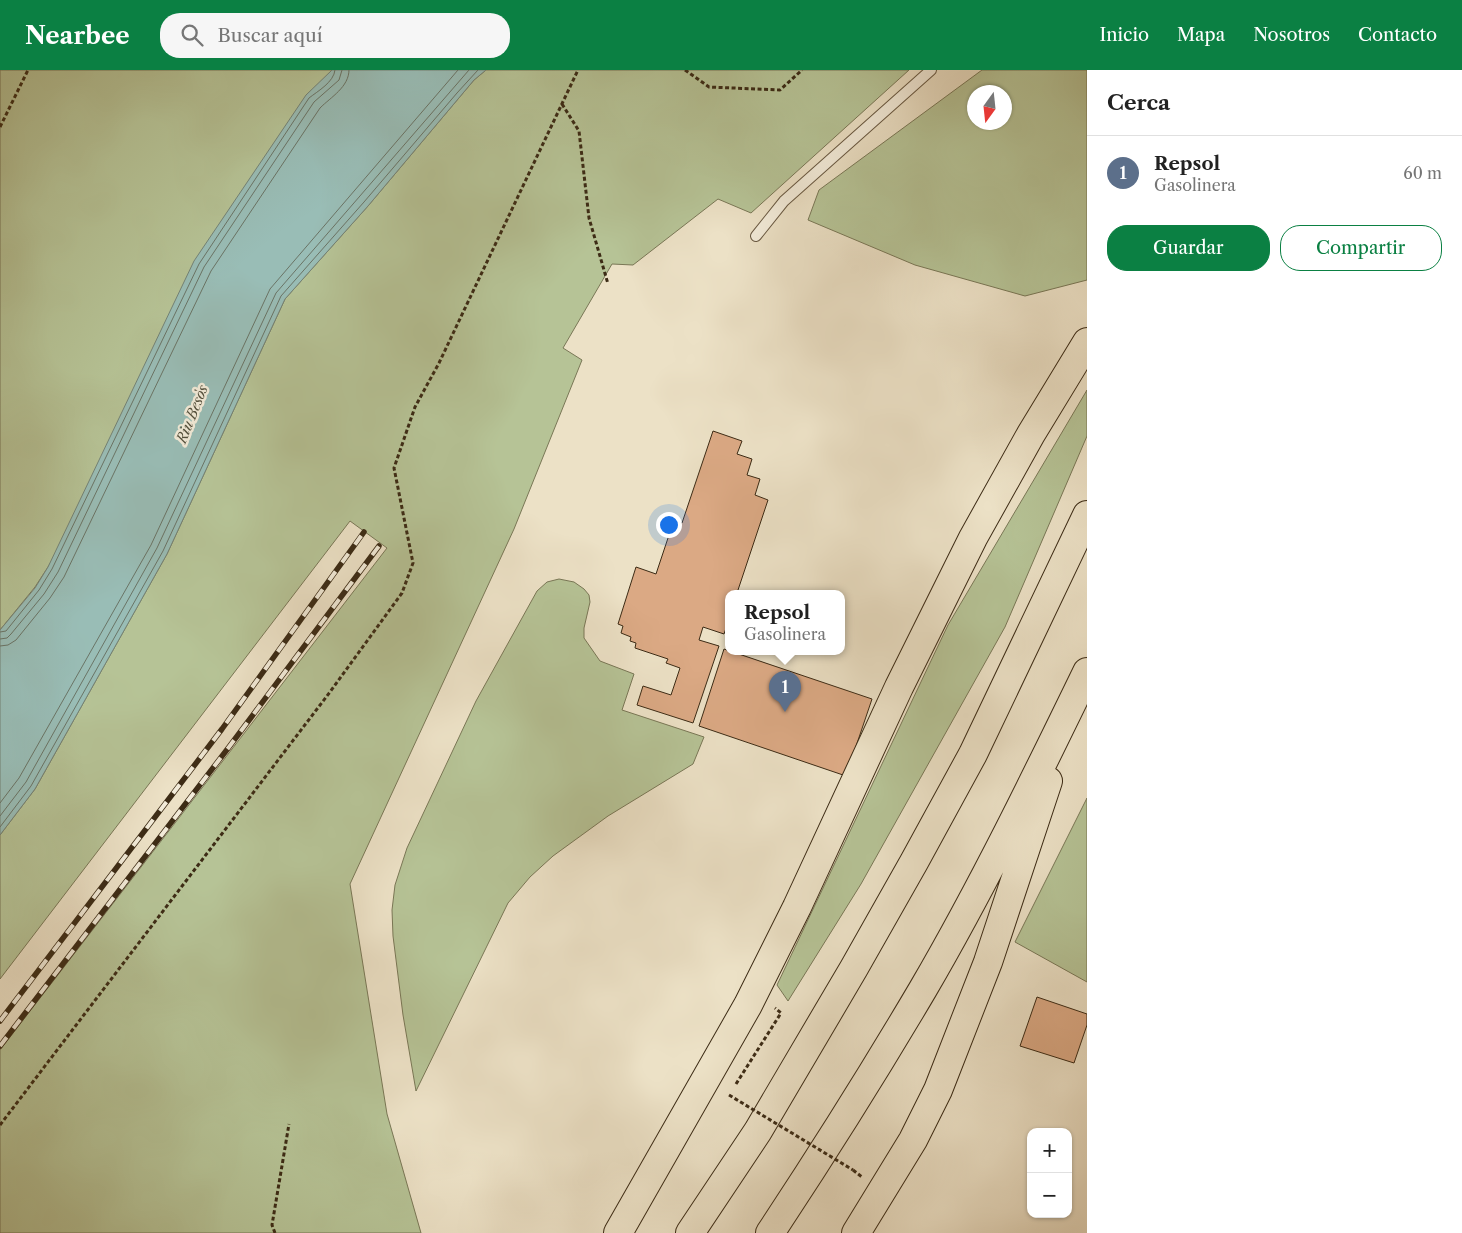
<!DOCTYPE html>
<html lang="es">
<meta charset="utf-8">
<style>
:root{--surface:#fff;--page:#f6f6f6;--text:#222;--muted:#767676;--line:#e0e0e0;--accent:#0b8043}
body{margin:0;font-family:"Libre Caslon Text",serif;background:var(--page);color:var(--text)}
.controls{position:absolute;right:15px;bottom:15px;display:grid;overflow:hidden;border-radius:10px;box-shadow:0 1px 4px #0004}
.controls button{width:45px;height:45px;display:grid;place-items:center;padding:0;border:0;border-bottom:1px solid var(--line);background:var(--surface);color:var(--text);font:25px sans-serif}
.compass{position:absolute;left:967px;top:15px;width:45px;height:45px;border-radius:50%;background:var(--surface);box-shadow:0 1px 4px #0004;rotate:195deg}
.you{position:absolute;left:668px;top:454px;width:18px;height:18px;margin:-12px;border:4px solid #fff;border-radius:50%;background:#1a73e8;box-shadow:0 0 0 8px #1a73e833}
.badge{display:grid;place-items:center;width:32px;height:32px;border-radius:50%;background:var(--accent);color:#fff;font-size:16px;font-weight:700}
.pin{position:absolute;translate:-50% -41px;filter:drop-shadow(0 1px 2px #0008)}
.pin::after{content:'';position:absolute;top:26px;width:18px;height:15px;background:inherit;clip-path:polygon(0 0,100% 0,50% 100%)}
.popup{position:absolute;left:725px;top:520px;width:120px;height:65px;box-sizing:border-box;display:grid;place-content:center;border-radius:10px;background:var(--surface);filter:drop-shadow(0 1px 4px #0005);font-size:16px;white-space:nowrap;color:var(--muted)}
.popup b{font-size:19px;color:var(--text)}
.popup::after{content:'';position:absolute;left:50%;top:100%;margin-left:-10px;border:10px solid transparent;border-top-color:var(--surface)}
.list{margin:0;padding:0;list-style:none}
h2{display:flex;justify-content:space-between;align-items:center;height:65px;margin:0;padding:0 20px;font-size:21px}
h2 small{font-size:16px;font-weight:400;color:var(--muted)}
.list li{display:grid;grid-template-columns:32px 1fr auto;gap:15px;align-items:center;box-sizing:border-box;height:75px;padding:0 20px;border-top:1px solid var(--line)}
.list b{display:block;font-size:19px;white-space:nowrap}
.list p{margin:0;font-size:16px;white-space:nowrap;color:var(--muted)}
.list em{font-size:16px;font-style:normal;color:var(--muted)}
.actions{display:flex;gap:10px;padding:15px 20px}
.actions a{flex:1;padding:11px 0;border:1px solid var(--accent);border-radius:20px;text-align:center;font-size:18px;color:var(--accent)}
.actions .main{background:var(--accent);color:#fff}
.icon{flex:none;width:28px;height:28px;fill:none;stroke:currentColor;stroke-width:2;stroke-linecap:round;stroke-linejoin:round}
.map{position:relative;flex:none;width:1087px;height:1163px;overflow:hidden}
header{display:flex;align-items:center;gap:30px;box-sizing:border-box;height:70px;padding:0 25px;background:var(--accent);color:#fff}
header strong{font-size:24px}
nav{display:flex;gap:28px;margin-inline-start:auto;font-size:18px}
.search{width:350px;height:45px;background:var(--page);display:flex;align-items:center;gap:12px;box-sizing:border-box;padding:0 18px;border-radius:20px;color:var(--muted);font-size:19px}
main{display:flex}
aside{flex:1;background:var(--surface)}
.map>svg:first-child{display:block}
</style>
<header>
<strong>Nearbee</strong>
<div class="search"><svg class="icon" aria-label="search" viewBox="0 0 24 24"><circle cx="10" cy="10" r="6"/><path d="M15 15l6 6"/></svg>Buscar aquí</div>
<nav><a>Inicio</a><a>Mapa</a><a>Nosotros</a><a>Contacto</a></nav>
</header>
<main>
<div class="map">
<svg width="1087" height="1163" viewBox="0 0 1087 1163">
<rect width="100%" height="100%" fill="#ece1c6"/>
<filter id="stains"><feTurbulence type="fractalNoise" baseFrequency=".004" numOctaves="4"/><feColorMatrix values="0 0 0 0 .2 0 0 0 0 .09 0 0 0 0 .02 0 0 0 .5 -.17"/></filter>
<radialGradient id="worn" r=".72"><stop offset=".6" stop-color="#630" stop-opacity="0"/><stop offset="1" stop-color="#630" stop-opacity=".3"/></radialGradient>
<!-- green -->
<path fill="#b6c396" stroke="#797756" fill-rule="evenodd" d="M0,0H332L323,10L48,497L35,517L0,560Z
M486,0H909L751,143L718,129L633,195L612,194L563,278L582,290L514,459L350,814L387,1044L421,1163H0V980L387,478L350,451L0,909V765L35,719L167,484L285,229L368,136L474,10Z
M982,0H1087V210L1025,226L915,195L808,150L819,120ZM974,22H1004V52H974Z
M1087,320V366L1005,557L861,814L788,931L777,915L948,555Z
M559,509L574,512L584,519L589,525L590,532L584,558V568L600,591L634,604L622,640L704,667L693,694L608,746L553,786L530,807L508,833L416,1021L403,945L393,866L392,840L395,815L407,778L476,631L537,521L547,512Z
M1087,728V912L1015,872Z"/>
<!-- water -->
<path fill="#99bdb6" stroke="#748376" d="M332,0H486L474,10L368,136L285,229L167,484L35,719L0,765V560L35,518L48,497L194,191L306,25Z"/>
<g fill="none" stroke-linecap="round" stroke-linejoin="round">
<!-- shore -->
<path stroke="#6a7466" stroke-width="1" d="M0,562L6,561L39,520L52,499L199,194L309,28C318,21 334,12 335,0
M0,569L7,568L11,564L44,524L58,502L204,197L314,32L339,10L342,0
M0,576L8,575L16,570L50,528L64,507L211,201L320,38C331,27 349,17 349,0
M0,733L19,708L151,475L270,219L458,0
M0,746L26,712L157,478L276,223L469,0
M0,757L31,716L163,481L281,226L364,132L457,23L478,0"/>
</g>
<!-- building -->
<path fill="#dba984" stroke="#3c2b15" d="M713,361L742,371L737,384L752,389L747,405L760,409L755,425L768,430L737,523H729V550L724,564L703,557L699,570L719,576L693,653L637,635L643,616L671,625L680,598L666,593L668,589L635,578L636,573L630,571L631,567L621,563L623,556L618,554L636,497L656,504L674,450L682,453Z
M724,579L872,629L846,706L699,656Z
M1037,927L1087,944V955L1074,993L1020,976Z"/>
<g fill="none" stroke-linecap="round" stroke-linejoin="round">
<!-- lane casing -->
<g stroke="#685841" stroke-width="12">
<path id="lane" d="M756,166L784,131L931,0"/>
</g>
<!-- highway casing -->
<g stroke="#3c2b15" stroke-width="30">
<path id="highway" d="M618,1163L748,935L797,837L899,617L973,468L1031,364L1087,272
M690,1163L758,1061L854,898L914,792L973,684L1087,445
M770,1163C823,1083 874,1002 923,919C983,816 1035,709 1087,602
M856,1163L913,1070L938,1020L988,892L1048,711"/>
</g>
<!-- path -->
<path stroke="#3c2b15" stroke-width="3" stroke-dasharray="4 2.5" stroke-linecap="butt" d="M685,0L709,17L780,20L802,0
M562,34L579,61L589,148L608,214
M0,57L28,0
M736,1014L781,943L775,938
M0,1055L330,622L402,523L413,493L394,398L415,337L439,293L578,0
M853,1100L862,1107
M275,1163L272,1155L289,1054"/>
<!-- lane -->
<use href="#lane" stroke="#f3ecda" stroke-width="10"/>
<!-- highway -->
<use href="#highway" stroke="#ece1c6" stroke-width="28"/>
<!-- rail casing -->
<g stroke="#3c2b15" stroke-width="5.5">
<path id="rail" d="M0,951L222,659L364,462
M0,976L229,677L379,476"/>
</g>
<!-- rail -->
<use href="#rail" stroke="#f3ecda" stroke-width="4" stroke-dasharray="11" stroke-linecap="butt"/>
<!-- path-bridge -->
<path stroke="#3c2b15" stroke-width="3" stroke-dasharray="4 2.5" stroke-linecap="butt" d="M729,1025L853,1100"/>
</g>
<g text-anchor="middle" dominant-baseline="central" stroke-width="5" stroke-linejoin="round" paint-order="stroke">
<!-- water labels -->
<g font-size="14" font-style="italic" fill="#53503d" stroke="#f3ecda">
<text transform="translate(192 344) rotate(-68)">Riu Besòs</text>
</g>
</g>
<rect width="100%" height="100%" filter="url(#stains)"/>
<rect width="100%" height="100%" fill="url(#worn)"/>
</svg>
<div class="controls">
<button>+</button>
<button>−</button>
</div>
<svg class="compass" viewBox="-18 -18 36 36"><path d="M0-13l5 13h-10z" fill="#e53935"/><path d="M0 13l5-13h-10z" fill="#767676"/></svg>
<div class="you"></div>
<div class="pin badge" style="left:785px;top:642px;background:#5c6f8a">1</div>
<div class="popup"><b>Repsol</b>Gasolinera</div>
</div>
<aside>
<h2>Cerca<small></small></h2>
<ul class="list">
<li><span class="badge" style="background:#5c6f8a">1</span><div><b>Repsol</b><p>Gasolinera</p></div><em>60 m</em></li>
</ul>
<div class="actions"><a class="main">Guardar</a><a>Compartir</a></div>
</aside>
</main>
